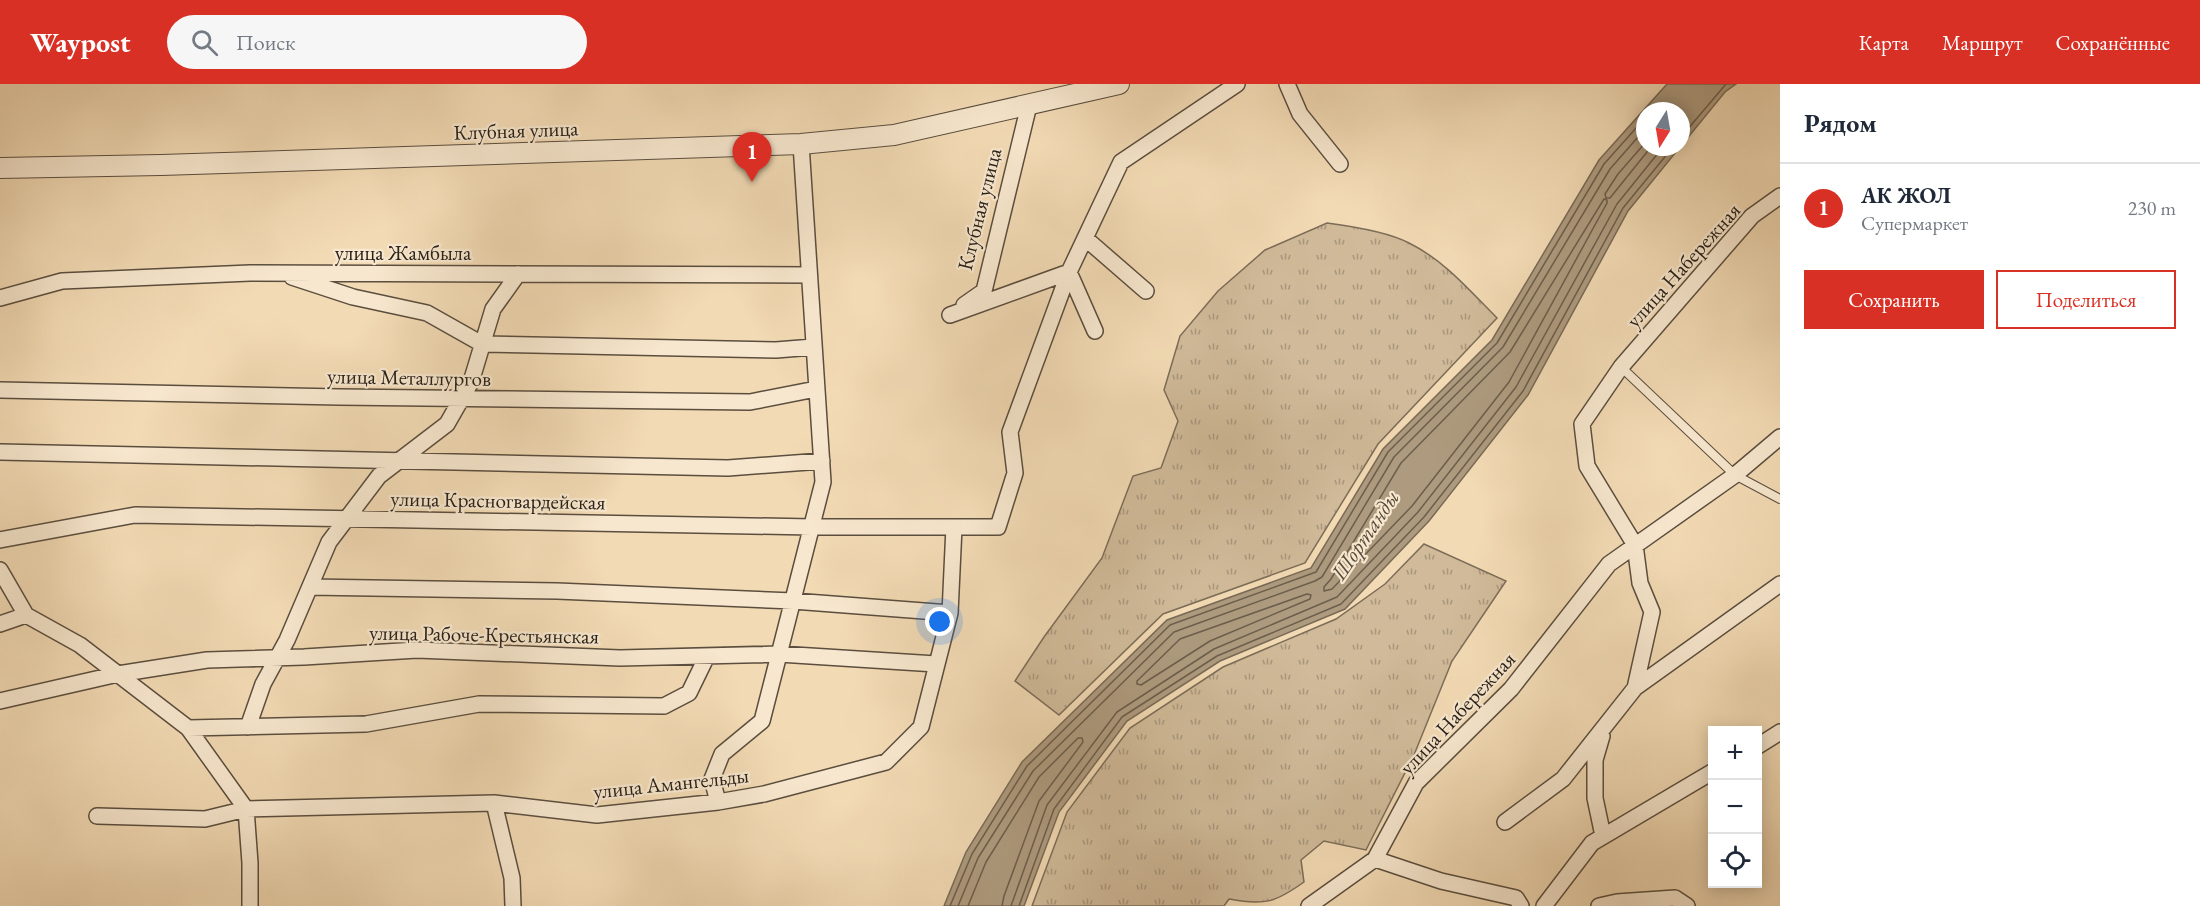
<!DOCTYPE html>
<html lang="ru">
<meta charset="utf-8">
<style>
:root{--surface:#fff;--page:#f6f6f7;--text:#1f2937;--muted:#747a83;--line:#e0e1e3;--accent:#d93025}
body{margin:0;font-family:"EB Garamond",serif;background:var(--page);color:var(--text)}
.controls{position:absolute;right:18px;bottom:18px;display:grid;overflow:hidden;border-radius:0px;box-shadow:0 3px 15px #0003}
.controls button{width:54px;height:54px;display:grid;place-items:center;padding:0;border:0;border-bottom:2px solid var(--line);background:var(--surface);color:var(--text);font:30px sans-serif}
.compass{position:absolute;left:1636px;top:18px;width:54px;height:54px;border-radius:50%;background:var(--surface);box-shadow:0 3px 15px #0003;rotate:191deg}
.you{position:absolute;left:940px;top:538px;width:21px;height:21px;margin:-15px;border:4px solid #fff;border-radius:50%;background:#1a73e8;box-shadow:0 0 0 9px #1a73e833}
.badge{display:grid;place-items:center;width:39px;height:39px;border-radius:50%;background:var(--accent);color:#fff;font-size:20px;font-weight:700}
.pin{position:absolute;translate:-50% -50px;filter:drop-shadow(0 2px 3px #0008)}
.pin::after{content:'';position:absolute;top:32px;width:21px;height:18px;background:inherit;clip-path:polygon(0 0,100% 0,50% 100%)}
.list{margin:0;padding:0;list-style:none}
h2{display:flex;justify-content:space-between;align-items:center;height:78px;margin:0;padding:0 24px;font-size:26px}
h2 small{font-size:20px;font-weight:400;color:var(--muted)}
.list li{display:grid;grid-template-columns:39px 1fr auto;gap:18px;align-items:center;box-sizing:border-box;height:90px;padding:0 24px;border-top:2px solid var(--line)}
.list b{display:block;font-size:22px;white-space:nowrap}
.list p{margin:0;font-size:20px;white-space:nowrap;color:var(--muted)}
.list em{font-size:20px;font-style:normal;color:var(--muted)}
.actions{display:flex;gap:12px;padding:18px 24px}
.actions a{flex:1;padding:14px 0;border:2px solid var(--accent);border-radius:0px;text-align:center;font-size:21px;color:var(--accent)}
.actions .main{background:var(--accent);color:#fff}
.icon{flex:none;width:33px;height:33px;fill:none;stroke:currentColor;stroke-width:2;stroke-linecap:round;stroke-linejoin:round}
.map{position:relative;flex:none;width:1780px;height:822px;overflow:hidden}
header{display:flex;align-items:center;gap:36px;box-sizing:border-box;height:84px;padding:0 30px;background:var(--accent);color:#fff}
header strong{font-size:28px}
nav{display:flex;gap:33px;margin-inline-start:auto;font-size:21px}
.search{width:420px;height:54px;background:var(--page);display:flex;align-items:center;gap:15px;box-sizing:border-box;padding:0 21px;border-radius:33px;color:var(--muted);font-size:22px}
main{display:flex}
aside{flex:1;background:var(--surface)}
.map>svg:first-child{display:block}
</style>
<header>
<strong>Waypost</strong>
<div class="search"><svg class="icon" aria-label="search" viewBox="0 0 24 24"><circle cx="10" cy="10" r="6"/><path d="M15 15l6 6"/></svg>Поиск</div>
<nav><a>Карта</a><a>Маршрут</a><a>Сохранённые</a></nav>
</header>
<main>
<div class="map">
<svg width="1780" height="822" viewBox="0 0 1780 822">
<defs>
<pattern id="grass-tufts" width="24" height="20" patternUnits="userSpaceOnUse" patternTransform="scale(1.5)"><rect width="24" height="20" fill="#d0ba99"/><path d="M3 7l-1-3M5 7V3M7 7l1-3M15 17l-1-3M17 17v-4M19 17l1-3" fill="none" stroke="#a9977c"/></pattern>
</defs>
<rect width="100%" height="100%" fill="#f2dab4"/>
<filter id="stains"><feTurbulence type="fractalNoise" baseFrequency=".00333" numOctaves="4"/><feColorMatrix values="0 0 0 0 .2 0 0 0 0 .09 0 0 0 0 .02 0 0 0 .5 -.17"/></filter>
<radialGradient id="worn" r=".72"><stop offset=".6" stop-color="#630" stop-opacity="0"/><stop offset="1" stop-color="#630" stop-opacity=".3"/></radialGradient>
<!-- grass -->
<path fill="url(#grass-tufts)" stroke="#7c6d58" stroke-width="1.5" d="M1327,139C1350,142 1388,148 1409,159C1444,176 1470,207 1497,234L1378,360L1305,479L1163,530L1059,631L1015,597L1044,553L1102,474L1133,392L1161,384L1178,337L1164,306L1180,252L1218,207L1265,166Z
M1424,460L1506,497L1452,577L1414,671L1366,766L1324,757L1301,776L1304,798C1276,818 1265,822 1229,815L1224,822H1032L1067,728L1130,644L1223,583L1336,535L1385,500Z"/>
<!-- water -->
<path fill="#ae9b7f" stroke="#796a56" stroke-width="1.5" d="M1667,0H1736L1725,8L1681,62V27H1645V63H1680L1628,127L1528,311L1429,437L1345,525L1220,577L1127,637L1059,728L1024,822H944L966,768L1022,678L1167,536L1311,484L1383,365L1492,256L1599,76Z"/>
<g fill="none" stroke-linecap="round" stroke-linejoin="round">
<!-- shore -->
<path stroke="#6c5e4c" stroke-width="1.5" d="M1681,53L1726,0
M1645,59L1618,90L1605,110L1606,114H1610L1651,63
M1604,115L1607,116V119L1509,298L1412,422L1332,505L1324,507V503L1331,495L1401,379L1510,268Z
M1307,510L1311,511L1310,515L1210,557L1141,601L1137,600V597L1180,555Z
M950,822L972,770L1027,682L1170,541L1316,488L1388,368L1497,259L1604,80L1645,34
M958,822L978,774L1033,687L1174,548L1315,497L1322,493L1394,373L1503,263L1610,85L1645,45
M968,822L986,778L1039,693L1078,654H1082L1083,658L1039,717L1004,812L1002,822
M1011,822L1047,721L1117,628L1214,565L1337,513L1418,428L1516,303L1617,120L1663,63
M1019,822L1054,725L1122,633L1217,572L1341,520L1424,433L1523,307L1623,124L1673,63"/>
<!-- service casing -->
<g stroke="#5b4e3f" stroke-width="10">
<path id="service" d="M1621,283L1735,391L1780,415"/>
</g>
<!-- minor casing -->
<g stroke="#5b4e3f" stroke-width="18">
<path id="minor" d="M1287,0L1300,30L1340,80
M1085,154L1146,207
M1069,188L1095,247
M292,193L353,213L427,229L482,260L776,266L813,263
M0,214L62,197L250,189L809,191
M964,221L984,207L1029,21
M950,231L1069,188L1121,78L1237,0
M0,306L339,313L750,318L816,305
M0,368L728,384L822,377
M0,456L135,431L812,443H998L1015,389L1010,348L1069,188
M0,486L26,531L80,561L188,644L246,725
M310,503L557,507L793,517L950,529
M0,540L26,531
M1635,604L1652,528L1640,499L1635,461L1587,382L1582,340L1621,283L1752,132L1780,112
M0,617L118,590L207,576L304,573L417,566L620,574L779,570L936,580
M248,643L263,600L287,556L329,458L379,392L447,340L471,298L493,225L518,190
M188,644L366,640L479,620L664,622L689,609L707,572
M1602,652L1595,676V714L1603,752
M1758,662L1780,648
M718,718L712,695L722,670L762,637L823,398L801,60
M494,719L512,794L513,822
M246,725L250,779V822
M97,732L205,735L246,725L494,719L597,731L718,718L764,710L886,678L921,643L950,529L954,443
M1505,738L1563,695L1635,604L1780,500
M1375,775L1441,797L1516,814L1521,822
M1309,822L1375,775L1416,699L1511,605L1609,480L1735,391L1780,353
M1544,822L1592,759L1712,688
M1599,822L1617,818L1675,814L1687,822"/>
</g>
<!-- tertiary casing -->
<g stroke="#5b4e3f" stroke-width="22">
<path id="tertiary" d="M0,84L161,81L801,60L894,51L1119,0"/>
</g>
<!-- service -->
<use href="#service" stroke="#f7e7ce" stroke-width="8"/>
<!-- minor -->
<use href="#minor" stroke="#f7e7ce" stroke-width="15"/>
<!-- tertiary -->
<use href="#tertiary" stroke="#f7e7ce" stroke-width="20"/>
</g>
<g text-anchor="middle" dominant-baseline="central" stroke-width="4.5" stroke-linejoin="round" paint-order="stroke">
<!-- street labels -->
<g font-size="21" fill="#292018" stroke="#f7e7ce">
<text transform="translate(516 46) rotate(-2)">Клубная улица</text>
<text transform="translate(979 125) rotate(-76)">Клубная улица</text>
<text x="403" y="168">улица Жамбыла</text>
<text transform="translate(1683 181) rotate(-48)">улица Набережная</text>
<text transform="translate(409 293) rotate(1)">улица Металлургов</text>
<text transform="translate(498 416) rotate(1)">улица Красногвардейская</text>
<text transform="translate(484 550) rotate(1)">улица Рабоче-Крестьянская</text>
<text transform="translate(1457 629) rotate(-47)">улица Набережная</text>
<text transform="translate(671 699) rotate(-6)">улица Амангельды</text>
</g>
<!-- water labels -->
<g font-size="22" font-style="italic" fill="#584b3c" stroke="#f7e7ce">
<text transform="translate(1365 451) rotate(-56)">Шортанды</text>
</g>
</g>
<rect width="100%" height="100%" filter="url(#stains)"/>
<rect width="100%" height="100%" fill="url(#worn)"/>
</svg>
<div class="controls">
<button>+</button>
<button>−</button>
<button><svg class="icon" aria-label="locate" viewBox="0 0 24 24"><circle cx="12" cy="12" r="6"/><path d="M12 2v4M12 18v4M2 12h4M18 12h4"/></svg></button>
</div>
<svg class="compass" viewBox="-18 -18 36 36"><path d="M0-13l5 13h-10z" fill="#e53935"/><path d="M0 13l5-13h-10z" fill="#747a83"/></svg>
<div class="you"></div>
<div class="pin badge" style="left:752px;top:98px">1</div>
</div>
<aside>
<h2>Рядом<small></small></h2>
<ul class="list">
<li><span class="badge">1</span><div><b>АК ЖОЛ</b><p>Супермаркет</p></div><em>230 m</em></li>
</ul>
<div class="actions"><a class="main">Сохранить</a><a>Поделиться</a></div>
</aside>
</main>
